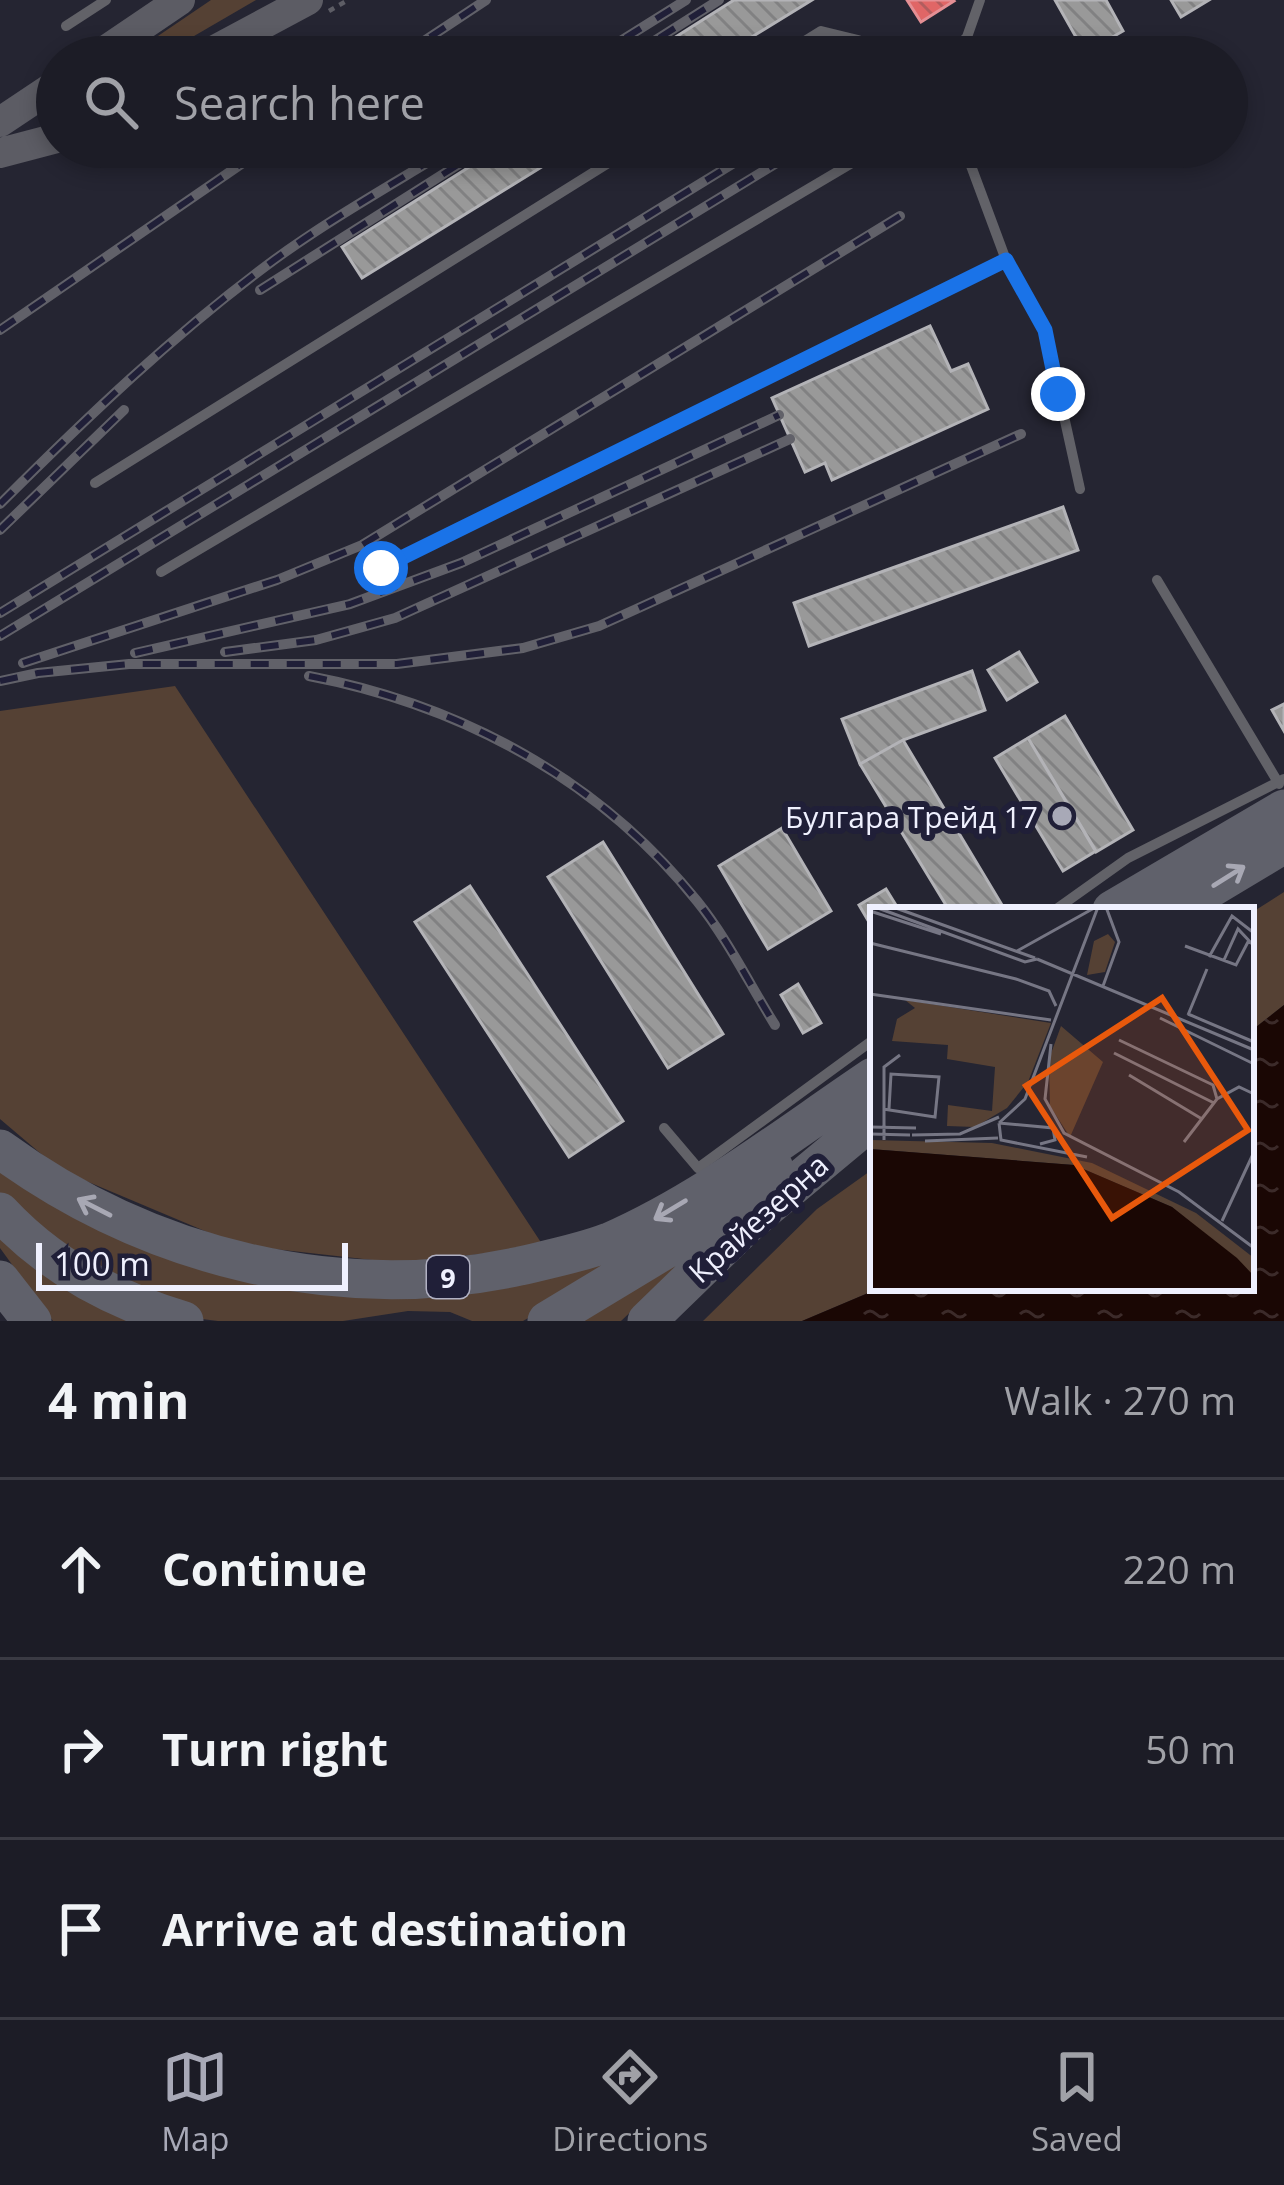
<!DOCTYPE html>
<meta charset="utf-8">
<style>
:root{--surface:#1c1c26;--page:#292932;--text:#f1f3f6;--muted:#a0a1a7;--line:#3a3a43;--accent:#a8a9b7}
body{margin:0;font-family:"Open Sans",sans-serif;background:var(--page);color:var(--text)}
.scale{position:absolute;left:36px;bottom:30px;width:312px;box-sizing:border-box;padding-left:12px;border:6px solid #eff0fe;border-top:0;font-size:33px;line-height:42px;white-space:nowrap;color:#eff0fe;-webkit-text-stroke:9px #201f38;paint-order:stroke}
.stop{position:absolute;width:36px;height:36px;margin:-27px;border:9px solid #1a73e8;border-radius:50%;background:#fff}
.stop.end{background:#1a73e8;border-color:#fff;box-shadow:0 3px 12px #0008}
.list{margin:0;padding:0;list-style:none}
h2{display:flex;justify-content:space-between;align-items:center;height:156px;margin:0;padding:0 48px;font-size:51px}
h2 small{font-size:39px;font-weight:400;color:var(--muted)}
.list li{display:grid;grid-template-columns:78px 1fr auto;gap:36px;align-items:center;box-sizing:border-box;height:180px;padding:0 48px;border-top:3px solid var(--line)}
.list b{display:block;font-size:45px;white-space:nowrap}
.list em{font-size:39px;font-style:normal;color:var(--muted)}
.icon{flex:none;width:66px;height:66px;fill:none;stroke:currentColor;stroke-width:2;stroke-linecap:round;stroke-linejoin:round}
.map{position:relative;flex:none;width:1284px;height:1321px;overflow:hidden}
.search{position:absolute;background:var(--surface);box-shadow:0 6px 18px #0003;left:36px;right:36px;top:36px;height:132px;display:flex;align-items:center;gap:30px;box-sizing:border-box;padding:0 42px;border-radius:66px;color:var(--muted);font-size:45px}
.sheet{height:696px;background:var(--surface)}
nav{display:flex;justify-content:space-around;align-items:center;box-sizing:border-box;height:168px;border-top:3px solid var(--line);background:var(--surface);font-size:33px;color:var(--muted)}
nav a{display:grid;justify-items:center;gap:6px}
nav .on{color:var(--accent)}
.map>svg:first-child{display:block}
</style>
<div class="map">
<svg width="1284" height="1321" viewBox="0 0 1284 1321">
<defs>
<pattern id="water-ripples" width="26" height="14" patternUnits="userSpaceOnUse" patternTransform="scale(3)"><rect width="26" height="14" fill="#1a0704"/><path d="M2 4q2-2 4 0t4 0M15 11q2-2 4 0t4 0" fill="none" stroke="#3c2b2a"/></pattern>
<pattern id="shops-back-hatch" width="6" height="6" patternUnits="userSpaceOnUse" patternTransform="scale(3)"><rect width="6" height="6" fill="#e06666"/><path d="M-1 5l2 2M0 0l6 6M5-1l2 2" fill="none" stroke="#b25d5e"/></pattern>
<pattern id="industry-back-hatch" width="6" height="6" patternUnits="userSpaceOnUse" patternTransform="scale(3)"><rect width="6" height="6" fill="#999"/><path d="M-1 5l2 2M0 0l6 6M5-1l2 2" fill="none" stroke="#818182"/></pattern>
</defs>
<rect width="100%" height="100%" fill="#252532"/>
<!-- green -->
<path fill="#554134" d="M211,0H256L158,57H127Z
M175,686L544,1247L399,1263L238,1245L60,1170L0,1119V711Z
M1284,892V1005L1251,1031V913Z
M0,1160L277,1280L672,1235L523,1321H472L450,1312L408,1311L343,1321H218L194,1318L143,1300L0,1200Z
M873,1169V1288H880L802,1321H703L817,1209Z
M736,1212L621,1321H566Z
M0,1226L143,1321H53L0,1248Z"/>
<!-- water -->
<path fill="url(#water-ripples)" d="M1284,1005V1321H802L880,1288H1251V1031Z"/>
<!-- shops -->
<path fill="url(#shops-back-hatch)" stroke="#e48f94" stroke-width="3" d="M907,0H953L954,1L921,22Z"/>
<!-- industry -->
<path fill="url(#industry-back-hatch)" stroke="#b3b3b7" stroke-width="3" d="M734,0H812L719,57H644Z
M1055,0H1106L1123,31L1085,53Z
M1171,0H1209L1181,17Z
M501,147H574L362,278L342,247Z
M930,326L951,371L968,364L988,409L832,480L825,463L805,472L772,398Z
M1063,507L1078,550L809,646L794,603Z
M1019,652L1037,682L1007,700L988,670Z
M972,671L985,710L903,740L860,764L842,719Z
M1284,704V731L1272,710Z
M1065,716L1133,830L1096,852L1028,738Z
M1028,738L1096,851L1063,871L995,758Z
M903,740L1002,905L994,910H949L860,764Z
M782,828L831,911L768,949L719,866Z
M603,842L723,1034L668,1068L548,877Z
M470,886L623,1121L569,1157L415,922Z
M886,889L899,910H873V929L859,905Z
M798,984L821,1023L803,1033L781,995Z"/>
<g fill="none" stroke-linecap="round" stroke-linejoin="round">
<!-- path -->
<path stroke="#5d5d65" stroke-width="4.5" stroke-dasharray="6 6" stroke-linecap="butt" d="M329,11L348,0
M267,57L281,46
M131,160L149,147"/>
<!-- lane -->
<path stroke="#626268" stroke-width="10" d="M66,26L106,0
M779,57L821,31L858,40L880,57
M947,57L967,37L980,0
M964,147L1006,260L1045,330L1080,489
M95,483L634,147
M381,569L1006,260
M161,572L879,147
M1157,580L1279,784
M1055,910L1128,858L1284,779
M664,1128L698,1168L873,1040"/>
<!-- secondary -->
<path stroke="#5c5c64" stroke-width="30" d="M96,57L180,0
M202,57L308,0
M0,122L57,84
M0,153L57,138"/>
<!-- highway -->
<path stroke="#60616b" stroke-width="39" d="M1112,910L1284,809
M1174,910L1284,844
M0,1149C149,1258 339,1305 520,1266C549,1259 581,1253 609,1242C703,1201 788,1134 873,1077
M0,1212C50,1266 114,1300 184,1321
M0,1280L32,1321
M547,1321L691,1234L774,1168
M647,1321L748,1223L873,1119"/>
<!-- rail casing -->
<g stroke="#616169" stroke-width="10">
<path id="rail" d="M400,57L486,0
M595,57L686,0
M629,57L719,0
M260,290L486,147
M0,330L266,147
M0,504C87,417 175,333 274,260C330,219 393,184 453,147
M0,530L124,410
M0,613L760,147
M0,636L803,147
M225,652L316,640L395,618L790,439
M135,653L350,604L461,563L779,415
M23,663L277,580L362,545L900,216
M309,676C461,705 599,779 697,901C727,938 750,985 775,1025
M0,681L38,673L129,664H397L523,648L599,626L1021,434"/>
</g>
<!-- rail -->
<use href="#rail" stroke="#201f38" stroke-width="6" stroke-dasharray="18" stroke-linecap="butt"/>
</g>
<!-- one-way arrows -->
<defs><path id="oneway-shaft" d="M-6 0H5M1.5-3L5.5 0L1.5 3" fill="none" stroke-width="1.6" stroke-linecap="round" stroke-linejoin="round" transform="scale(3)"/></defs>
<g stroke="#a8a8b4">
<use href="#oneway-shaft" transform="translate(1229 876) rotate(-32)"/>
<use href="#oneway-shaft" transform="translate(94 1207) rotate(-153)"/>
<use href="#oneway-shaft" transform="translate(670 1210) rotate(149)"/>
</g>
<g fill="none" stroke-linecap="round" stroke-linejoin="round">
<!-- route -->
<path stroke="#1a73e8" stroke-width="15" d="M381,568L1006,260L1045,330L1058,394"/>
</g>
<!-- markers -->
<circle fill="#a8a9b7" stroke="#201f38" stroke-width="4.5" cx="1062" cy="816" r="12"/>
<g text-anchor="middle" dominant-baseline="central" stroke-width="12" stroke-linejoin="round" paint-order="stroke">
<!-- shield labels -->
<rect fill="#201f38" stroke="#b1b1c3" stroke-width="3" x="427" y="1256" width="42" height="42" rx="9"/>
<g font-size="27" font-weight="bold" fill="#eff0fe">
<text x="448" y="1277">9</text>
</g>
<!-- poi labels -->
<g font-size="30" fill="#eff0fe" stroke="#201f38" text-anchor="end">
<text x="1038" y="816">Булгара Трейд 17</text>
</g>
<!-- street labels -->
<g font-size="30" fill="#eff0fe" stroke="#201f38">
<text transform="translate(758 1218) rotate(-42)">Крайезерна</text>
</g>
</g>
<!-- overview -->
<g transform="translate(870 907)">
<rect width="384" height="384" fill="#252532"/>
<path d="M238,27L245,35L235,65L217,68L224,34ZM35,93L181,116L158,175L137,201L105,220L77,219L78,198L122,204L125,160L77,152L78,138L22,134L27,112L45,101ZM191,119L233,155L200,230L180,199L179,152ZM0,233L122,236L222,256L326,306L384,351V369L302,300L204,258L0,242Z" fill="#554134"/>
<path d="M0,242L204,258L302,300L367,351L384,369V384H0Z" fill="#1a0704"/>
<path fill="none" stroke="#767684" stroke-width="3" d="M5,0L155,55L167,52M23,0L165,51M0,4L71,27M0,36L146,72L179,84L186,99M315,39L366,58L379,33M147,44L226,0M339,50L362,9L384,26M167,52L384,143M354,53L368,22L384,39M233,79L249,35L236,0M0,87L181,113M318,107L384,135M318,108L337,62M290,111L384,157M249,133L343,178L347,192M181,137L175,192L194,226L309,285L384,341M244,146L344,196M259,168L332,212M13,202L65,210L69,170L21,167L19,202M129,216L131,233L217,250M129,216L155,192L228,0M129,216L183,221L185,233L170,237M0,220L46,221M0,227L40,228M42,228L90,227L129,210M14,233V160L30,148M55,234L128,231M314,235L347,192L369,180L384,187M352,314L384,245"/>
<path fill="#e8590c" fill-opacity="0.15" stroke="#e8590c" stroke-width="6" d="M292,91L378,223L242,311L156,179Z"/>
<rect width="384" height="384" fill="none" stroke="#eff0fe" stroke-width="6"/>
</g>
</svg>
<div class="scale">100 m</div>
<div class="stop" style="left:381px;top:568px"></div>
<div class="stop end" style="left:1058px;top:394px"></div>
<div class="search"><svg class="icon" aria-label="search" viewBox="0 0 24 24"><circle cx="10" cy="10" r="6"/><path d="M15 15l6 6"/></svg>Search here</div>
</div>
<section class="sheet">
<h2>4 min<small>Walk · 270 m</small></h2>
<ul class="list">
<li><svg class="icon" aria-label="ahead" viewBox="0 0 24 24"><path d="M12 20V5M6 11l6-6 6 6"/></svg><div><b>Continue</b></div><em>220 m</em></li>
<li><svg class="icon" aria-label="right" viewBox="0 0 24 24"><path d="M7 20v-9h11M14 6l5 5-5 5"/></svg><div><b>Turn right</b></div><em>50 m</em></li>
<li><svg class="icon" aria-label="arrive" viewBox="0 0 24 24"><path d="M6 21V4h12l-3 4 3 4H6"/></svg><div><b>Arrive at destination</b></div></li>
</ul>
</section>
<nav>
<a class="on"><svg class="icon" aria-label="map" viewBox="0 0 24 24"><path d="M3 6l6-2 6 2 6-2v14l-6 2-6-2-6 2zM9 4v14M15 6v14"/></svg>Map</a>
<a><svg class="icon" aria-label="directions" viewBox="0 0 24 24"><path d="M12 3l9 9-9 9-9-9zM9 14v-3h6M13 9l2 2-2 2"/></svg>Directions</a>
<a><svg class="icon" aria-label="saved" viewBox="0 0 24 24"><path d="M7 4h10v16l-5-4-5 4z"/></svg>Saved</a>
</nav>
